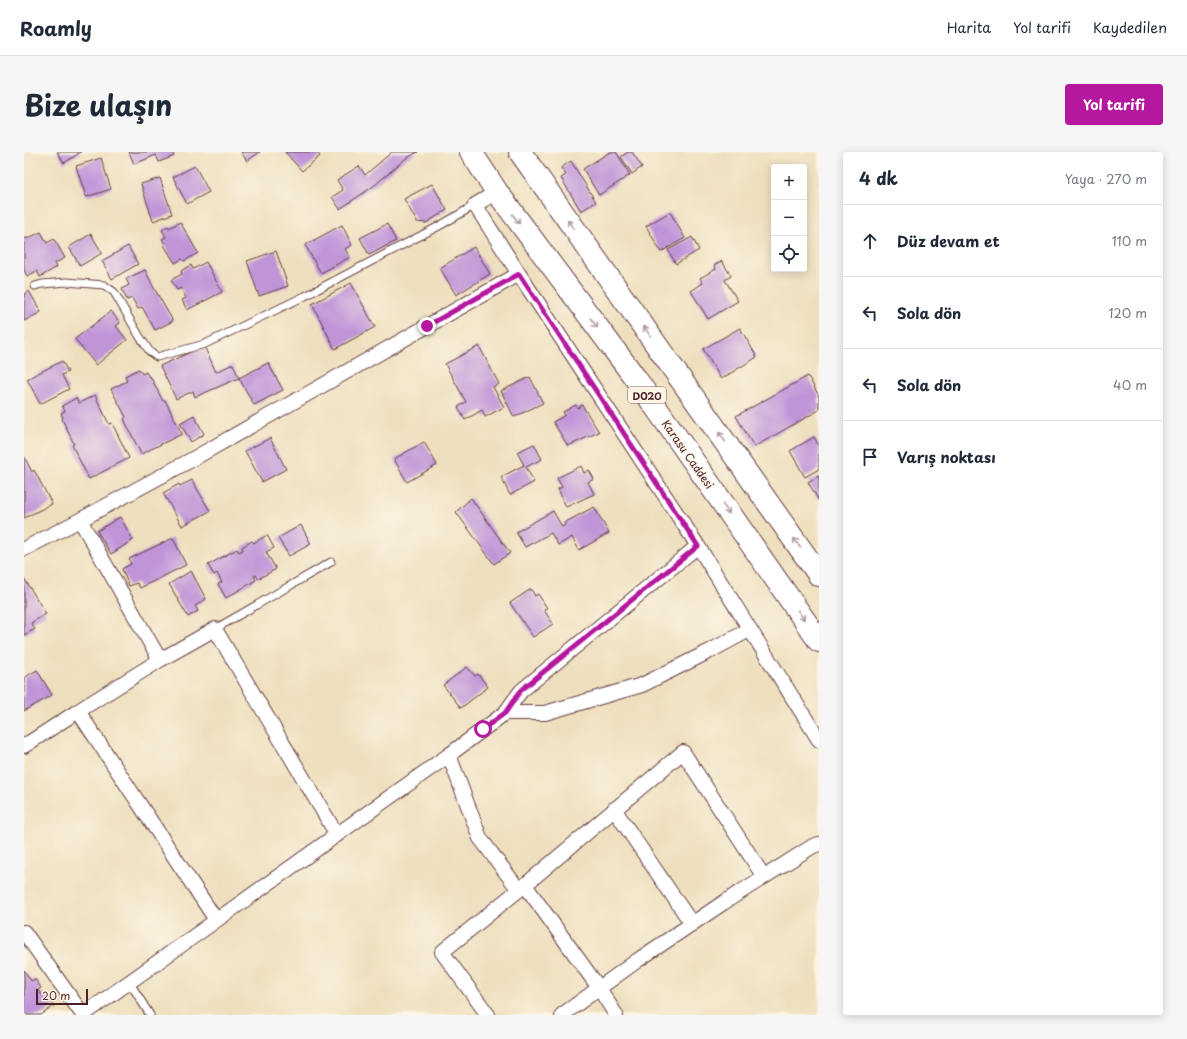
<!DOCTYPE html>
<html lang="tr">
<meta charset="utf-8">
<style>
:root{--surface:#fff;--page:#f6f6f7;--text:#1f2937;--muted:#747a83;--line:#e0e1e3;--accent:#b5179e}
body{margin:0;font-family:"Playpen Sans",sans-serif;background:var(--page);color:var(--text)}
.controls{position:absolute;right:12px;top:12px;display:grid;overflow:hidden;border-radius:4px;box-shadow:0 2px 10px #0003}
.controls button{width:36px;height:36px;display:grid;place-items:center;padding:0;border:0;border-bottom:1px solid var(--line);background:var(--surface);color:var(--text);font:20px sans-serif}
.scale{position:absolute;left:12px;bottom:10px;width:52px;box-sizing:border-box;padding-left:4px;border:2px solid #4a1f2b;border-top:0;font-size:11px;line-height:14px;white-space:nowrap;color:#4a1f2b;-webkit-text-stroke:3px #fcf5e5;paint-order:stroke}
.stop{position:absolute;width:12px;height:12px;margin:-9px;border:3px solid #b5179e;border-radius:50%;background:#fff}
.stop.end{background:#b5179e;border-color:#fff;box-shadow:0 1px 4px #0008}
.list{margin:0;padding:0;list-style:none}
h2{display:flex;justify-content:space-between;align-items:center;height:52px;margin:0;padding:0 16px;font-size:17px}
h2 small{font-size:13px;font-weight:400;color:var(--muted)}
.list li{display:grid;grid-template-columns:26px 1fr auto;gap:12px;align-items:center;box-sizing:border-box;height:72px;padding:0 16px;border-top:1px solid var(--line)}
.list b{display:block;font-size:15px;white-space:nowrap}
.list em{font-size:13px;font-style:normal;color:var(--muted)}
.icon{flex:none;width:22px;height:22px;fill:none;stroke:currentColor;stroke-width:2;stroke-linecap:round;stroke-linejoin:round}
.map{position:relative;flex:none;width:795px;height:863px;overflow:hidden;border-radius:4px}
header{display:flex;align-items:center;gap:24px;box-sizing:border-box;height:56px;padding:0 20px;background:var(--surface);border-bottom:1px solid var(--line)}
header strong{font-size:19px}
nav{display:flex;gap:22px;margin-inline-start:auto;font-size:14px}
.intro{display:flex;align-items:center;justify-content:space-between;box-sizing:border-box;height:96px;padding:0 24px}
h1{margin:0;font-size:28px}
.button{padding:10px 18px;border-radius:4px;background:var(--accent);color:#fff;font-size:14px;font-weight:700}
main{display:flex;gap:24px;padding:0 24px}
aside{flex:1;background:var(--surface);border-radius:4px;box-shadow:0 2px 10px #0003}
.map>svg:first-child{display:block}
</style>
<header>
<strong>Roamly</strong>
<nav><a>Harita</a><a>Yol tarifi</a><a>Kaydedilen</a></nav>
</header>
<div class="intro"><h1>Bize ulaşın</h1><a class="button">Yol tarifi</a></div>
<main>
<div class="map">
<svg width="795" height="863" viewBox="0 0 795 863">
<rect width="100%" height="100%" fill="#fcf5e5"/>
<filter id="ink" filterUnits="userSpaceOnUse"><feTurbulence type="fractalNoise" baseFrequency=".025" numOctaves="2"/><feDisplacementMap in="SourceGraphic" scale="8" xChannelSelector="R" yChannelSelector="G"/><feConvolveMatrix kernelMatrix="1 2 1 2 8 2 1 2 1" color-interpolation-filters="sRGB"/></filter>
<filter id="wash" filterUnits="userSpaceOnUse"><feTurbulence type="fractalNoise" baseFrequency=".012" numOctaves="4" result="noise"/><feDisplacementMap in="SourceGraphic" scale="16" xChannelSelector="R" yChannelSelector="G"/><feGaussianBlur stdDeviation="0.9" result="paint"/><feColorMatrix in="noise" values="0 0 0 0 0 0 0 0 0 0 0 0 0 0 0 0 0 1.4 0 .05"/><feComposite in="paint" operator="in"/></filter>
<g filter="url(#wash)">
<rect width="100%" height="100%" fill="#eedfbe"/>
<g id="blocks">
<!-- building -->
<path fill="#bf95d8" d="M33,0H57L40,11Z
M105,0H148L150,4L135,10L132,3L110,12Z
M217,0H236L223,9Z
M261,0H292L296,4L278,19Z
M368,0H394L381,7L351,33L316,57L308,45L319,38L313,28L335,14L341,23Z
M586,0H592L606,23L575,43L559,17Z
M604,0H608L618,15L608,22L597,5Z
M77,6L87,37L62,45L52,14Z
M547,9L572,50L557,59L537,26L542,23L537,16Z
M171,14L185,40L163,52L149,25Z
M136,26L148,62L129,69L117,32Z
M408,32L423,58L402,71L393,70L380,47Z
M646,60L661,86L637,100L622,74Z
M156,70L174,101L160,109L158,107L151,111L140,93L141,92L138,87L142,85L138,78L144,74L145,76Z
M363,72L372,89L345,103L336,86Z
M318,73L328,93L321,97L326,105L297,121L281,93Z
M17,80L23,91L30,87L41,106L31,111L33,115L16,125L13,119L3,124L0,118V87L2,85L3,87Z
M67,82L78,101L56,114L45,95Z
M668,85L675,98L652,112L644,98Z
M104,94L114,112L88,127L78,109Z
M450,95L466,122L432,143L416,116Z
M252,99L264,134L235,144L223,109Z
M698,109L707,124L701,128L714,149L684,167L667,139L679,131L676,126L692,117L690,113Z
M182,110L198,140L163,158L158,148L162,146L157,136L153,138L147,128L158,122L157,119L167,113L169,117Z
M121,118L130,136L149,169L131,178L118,155L114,157L108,146L103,148L98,137L105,133L102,127Z
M327,131L351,175L311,197L288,152Z
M5,139L17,160L0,169V142Z
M87,159L96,171L92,174L103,188L72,213L51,187Z
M716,176L733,205L697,227L679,197Z
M180,194L192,220L209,212L215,226L171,245L169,239L152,247L136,214Z
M455,194L475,232L469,235L480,255L461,265L458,258L441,268L434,255L442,250L421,212Z
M38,209L44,220L38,223L45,237L16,252L3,227Z
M244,211L259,238L230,253L215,226Z
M115,217L118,222L122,220L125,225L126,224L139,249L141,248L158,282L117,302L100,267L102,265L87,237L103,229L101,224Z
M784,224L795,244V258L730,295L712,264Z
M506,225L519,251L490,265L477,239Z
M71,243L85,272L88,271L105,306L65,327L48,293L50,292L38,267L39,266L37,261L41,259L38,254L52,246L55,251Z
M552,253L554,256L558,253L575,280L544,294L529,270L541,263L539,260Z
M170,263L180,282L167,290L156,271Z
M790,285L795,294V317L781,325L766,299Z
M246,286L262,317L238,330L221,299Z
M400,290L413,313L383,330L370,307Z
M510,292L518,307L502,315L510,330L486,343L477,325L500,313L493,300Z
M0,304L8,320L10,318L28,352L0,366Z
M557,314L560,321L565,318L570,327L564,330L570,342L542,355L534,337L538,335L533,326Z
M795,324V349L784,330Z
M168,328L186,359L158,374L139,341L155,332L156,334Z
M447,346L486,401L470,412L432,360Z
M570,355L585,381L555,398L548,385L534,393L527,381L501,395L492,380L529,359L538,375L541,373L540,371Z
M96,365L109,388L87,402L73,379Z
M277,373L287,392L265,404L254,386Z
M243,383L250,396L242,400L252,417L234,427L232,423L230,424L232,428L202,446L194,432L198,430L193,421L190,423L184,413L213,397L215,400L219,398L218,395L228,389L230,391Z
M149,386L162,413L116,436L113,431L105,434L98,417L107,412L105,407Z
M167,419L182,447L171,454L174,459L164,465L145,432Z
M0,426L22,462L7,471L11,477L0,483Z
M507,437L511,444L514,442L523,456L520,458L529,472L509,485L486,451Z
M443,515L451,524L454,522L464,535L437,556L419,533Z
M13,518L28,543L0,559V526Z
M0,818L7,829L11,827L17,836L14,838L18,843L21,841L30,854L17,863H0Z"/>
</g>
</g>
<g filter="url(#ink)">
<use href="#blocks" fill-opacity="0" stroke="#633c41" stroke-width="1"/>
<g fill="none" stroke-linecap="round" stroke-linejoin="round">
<!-- service casing -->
<g stroke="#633c41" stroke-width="9">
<path id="service" d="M11,134L18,132L43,130L80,133L90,140L116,185L126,200L133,205L181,192L281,144L417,73L451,53
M191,477L307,410
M106,831L126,863"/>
</g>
<!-- minor casing -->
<g stroke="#633c41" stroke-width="16">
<path id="minor" d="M473,40L451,53L495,122
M0,397L56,368
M54,559L136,508
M481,561L497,539L674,394
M0,594L54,559L192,768
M425,603L456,686L495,738
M590,657L668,772
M313,683L191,477L136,508L56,368L167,308L495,122L674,394L795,588
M0,780L59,863L425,603L481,561H521L618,533L688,498L725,478
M464,863L418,800L501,733
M538,863L614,808L699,751L789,694L795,692
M592,863L575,836L501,733L659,600L740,725"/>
</g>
<!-- trunk casing -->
<g stroke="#633c41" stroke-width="24">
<path id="trunk" d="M447,0L473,40L612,227L795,489
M496,0L795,423"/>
</g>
<!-- service -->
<use href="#service" stroke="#fff" stroke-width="7"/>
<!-- minor -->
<use href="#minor" stroke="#fff" stroke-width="14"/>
<!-- trunk -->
<use href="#trunk" stroke="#fff" stroke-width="22"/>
</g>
<!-- one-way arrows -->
<defs><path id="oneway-shaft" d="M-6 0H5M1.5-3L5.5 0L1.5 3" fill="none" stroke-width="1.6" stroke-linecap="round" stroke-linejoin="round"/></defs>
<g stroke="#ae9aa0">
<use href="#oneway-shaft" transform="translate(492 67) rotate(53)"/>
<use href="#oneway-shaft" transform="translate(547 73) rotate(-125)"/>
<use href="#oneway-shaft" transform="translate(570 171) rotate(53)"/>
<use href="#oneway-shaft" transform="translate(623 179) rotate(-125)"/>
<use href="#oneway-shaft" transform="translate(698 285) rotate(-125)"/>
<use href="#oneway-shaft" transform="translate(702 357) rotate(55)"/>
<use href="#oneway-shaft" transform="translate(773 391) rotate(-125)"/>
<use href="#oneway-shaft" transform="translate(777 463) rotate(55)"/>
</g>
</g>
<g fill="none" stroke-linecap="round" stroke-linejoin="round" filter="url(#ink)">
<!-- route -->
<path stroke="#b5179e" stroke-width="5" d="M403,174L495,122L674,394L496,539L481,561L459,577"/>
</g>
<g text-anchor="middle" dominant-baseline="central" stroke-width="3.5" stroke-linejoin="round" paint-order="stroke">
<!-- shield labels -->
<rect fill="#fcf5e5" stroke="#7f5f63" stroke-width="1" x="604" y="235" width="38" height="16" rx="3"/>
<g font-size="10" font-weight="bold" fill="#4a1f2b">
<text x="623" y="243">D020</text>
</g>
<!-- street labels -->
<g font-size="11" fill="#4a1f2b" stroke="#fcf5e5">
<text transform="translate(664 302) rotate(55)">Karasu Caddesi</text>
</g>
</g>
</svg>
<div class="controls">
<button>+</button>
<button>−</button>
<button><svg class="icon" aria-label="locate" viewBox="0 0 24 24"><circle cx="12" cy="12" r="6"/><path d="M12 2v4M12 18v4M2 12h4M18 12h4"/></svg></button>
</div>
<div class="scale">20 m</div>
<div class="stop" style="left:459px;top:577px"></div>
<div class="stop end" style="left:403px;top:174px"></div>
</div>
<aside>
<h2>4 dk<small>Yaya · 270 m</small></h2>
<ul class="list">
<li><svg class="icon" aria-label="ahead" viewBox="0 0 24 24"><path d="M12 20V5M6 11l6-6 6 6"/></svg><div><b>Düz devam et</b></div><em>110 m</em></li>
<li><svg class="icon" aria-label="left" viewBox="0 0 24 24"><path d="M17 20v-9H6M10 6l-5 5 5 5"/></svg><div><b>Sola dön</b></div><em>120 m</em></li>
<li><svg class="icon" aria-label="left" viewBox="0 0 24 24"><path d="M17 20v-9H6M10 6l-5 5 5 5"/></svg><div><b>Sola dön</b></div><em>40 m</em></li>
<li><svg class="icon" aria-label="arrive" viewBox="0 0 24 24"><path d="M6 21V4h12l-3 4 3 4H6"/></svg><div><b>Varış noktası</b></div></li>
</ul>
</aside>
</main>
